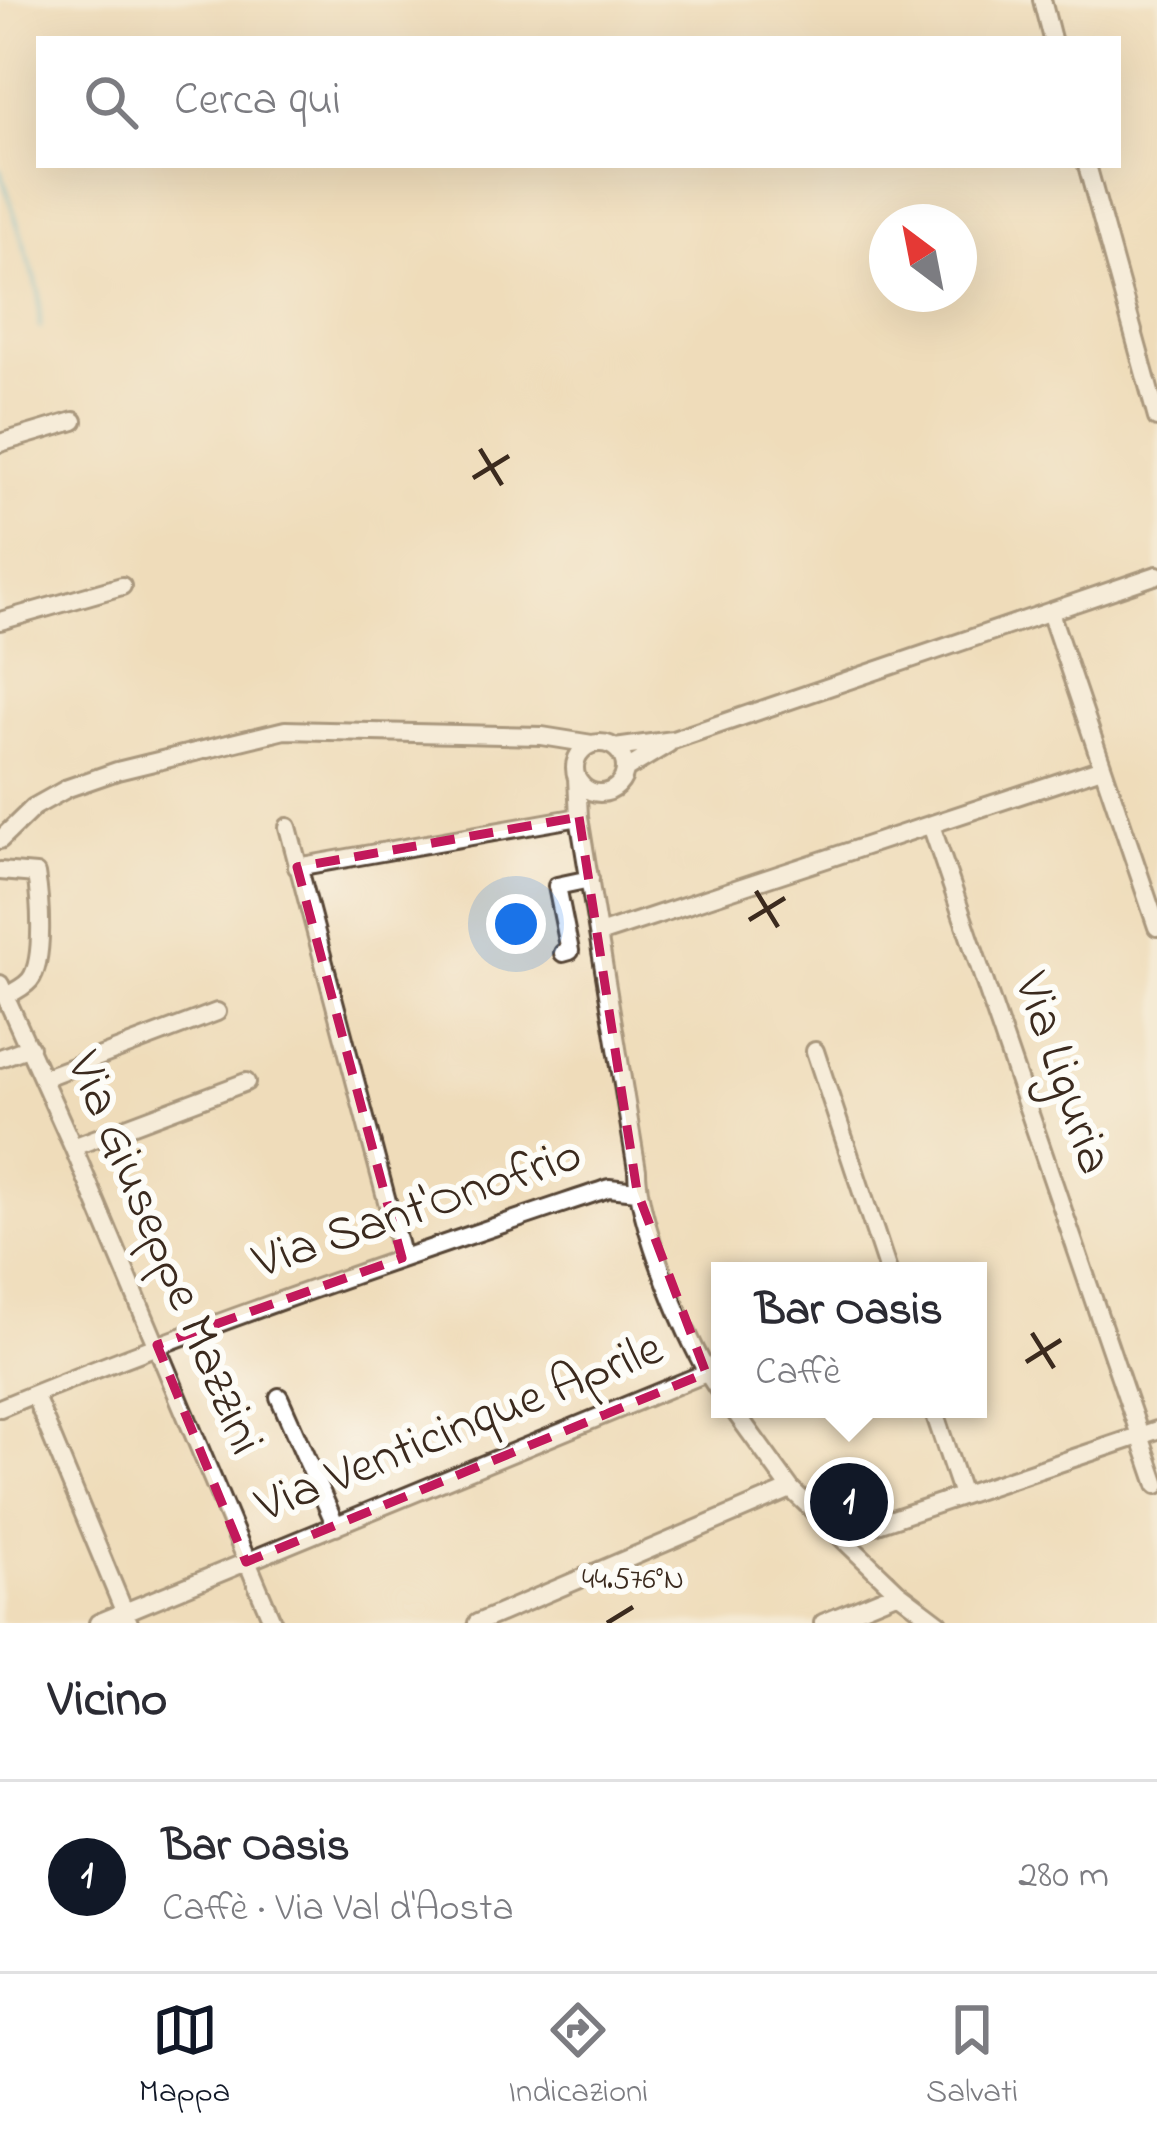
<!DOCTYPE html>
<html lang="it">
<meta charset="utf-8">
<style>
:root{--surface:#fff;--page:#f2f2f3;--text:#2b2b33;--muted:#7c7c81;--line:#e1e1e2;--accent:#111827}
body{margin:0;font-family:"Indie Flower",sans-serif;background:var(--page);color:var(--text)}
.compass{position:absolute;left:869px;top:204px;width:108px;height:108px;border-radius:50%;background:var(--surface);box-shadow:0 12px 48px #0002;rotate:328deg}
.you{position:absolute;left:516px;top:924px;width:42px;height:42px;margin:-30px;border:9px solid #fff;border-radius:50%;background:#1a73e8;box-shadow:0 0 0 18px #1a73e833}
.badge{display:grid;place-items:center;width:78px;height:78px;border-radius:50%;background:var(--accent);color:#fff;font-size:39px;font-weight:700}
.pin{position:absolute;translate:-50% -50%;border:6px solid #fff;box-shadow:0 3px 12px #0006}
.popup{position:absolute;left:711px;top:1262px;width:276px;height:156px;box-sizing:border-box;display:grid;place-content:center;border-radius:0px;background:var(--surface);filter:drop-shadow(0 3px 9px #0005);font-size:39px;white-space:nowrap;color:var(--muted)}
.popup b{font-size:45px;color:var(--text)}
.popup::after{content:'';position:absolute;left:50%;top:100%;margin-left:-24px;border:24px solid transparent;border-top-color:var(--surface)}
.list{margin:0;padding:0;list-style:none}
h2{display:flex;justify-content:space-between;align-items:center;height:156px;margin:0;padding:0 48px;font-size:51px}
h2 small{font-size:39px;font-weight:400;color:var(--muted)}
.list li{display:grid;grid-template-columns:78px 1fr auto;gap:36px;align-items:center;box-sizing:border-box;height:192px;padding:0 48px;border-top:3px solid var(--line)}
.list b{display:block;font-size:45px;white-space:nowrap}
.list p{margin:0;font-size:39px;white-space:nowrap;color:var(--muted)}
.list em{font-size:39px;font-style:normal;color:var(--muted)}
.icon{flex:none;width:66px;height:66px;fill:none;stroke:currentColor;stroke-width:2;stroke-linecap:round;stroke-linejoin:round}
.map{position:relative;flex:none;width:1157px;height:1623px;overflow:hidden}
.search{position:absolute;background:var(--surface);box-shadow:0 12px 48px #0002;left:36px;right:36px;top:36px;height:132px;display:flex;align-items:center;gap:30px;box-sizing:border-box;padding:0 42px;border-radius:0px;color:var(--muted);font-size:45px}
.sheet{height:348px;background:var(--surface)}
nav{display:flex;justify-content:space-around;align-items:center;box-sizing:border-box;height:168px;border-top:3px solid var(--line);background:var(--surface);font-size:33px;color:var(--muted)}
nav a{display:grid;justify-items:center;gap:6px}
nav .on{color:var(--accent)}
.map>svg:first-child{display:block}
</style>
<div class="map">
<svg width="1157" height="1623" viewBox="0 0 1157 1623">
<rect width="100%" height="100%" fill="#fdfcf7"/>
<filter id="ink" filterUnits="userSpaceOnUse"><feTurbulence type="fractalNoise" baseFrequency=".00833" numOctaves="2"/><feDisplacementMap in="SourceGraphic" scale="24" xChannelSelector="R" yChannelSelector="G"/><feConvolveMatrix kernelMatrix="1 2 1 2 8 2 1 2 1" color-interpolation-filters="sRGB"/></filter>
<filter id="wash" filterUnits="userSpaceOnUse"><feTurbulence type="fractalNoise" baseFrequency=".004" numOctaves="4" result="noise"/><feDisplacementMap in="SourceGraphic" scale="48" xChannelSelector="R" yChannelSelector="G"/><feGaussianBlur stdDeviation="2.7" result="paint"/><feColorMatrix in="noise" values="0 0 0 0 0 0 0 0 0 0 0 0 0 0 0 0 0 1.4 0 .05"/><feComposite in="paint" operator="in"/></filter>
<g filter="url(#wash)">
<rect width="100%" height="100%" fill="#efdcba"/>
<g fill="none" stroke-linecap="round" stroke-linejoin="round">
<!-- stream -->
<path stroke="#4eb2cc" stroke-width="4.5" d="M0,169L39,292L40,327"/>
</g>
</g>
<g filter="url(#ink)">
<g fill="none" stroke-linecap="round" stroke-linejoin="round">
<!-- minor casing -->
<g stroke="#564535" stroke-width="22">
<path id="minor" d="M1042,0L1052,39
M1087,165L1157,418
M0,443L74,421
M1050,612L1157,927
M0,621L122,586
M575 768a25 25 0 1 1 50 0a25 25 0 1 1-50 0Z
M615,748L673,740L1157,575
M625,770L668,744
M577,778L579,817L637,1170C637,1221 689,1351 720,1392
M288,827L402,1258
M932,828L1157,1485
M0,840L34,807L68,788L117,771L285,730L542,736L592,744
M297,867L579,817
M0,871L36,874C40,898 45,961 30,980C24,987 14,992 6,996
M599,934L1102,768
M563,953L570,951L557,886L590,879
M0,984L73,1147L273,1623
M815,1051L888,1271
M0,1058L30,1047
M43,1078L217,1012
M73,1147L246,1082
M34,1394L129,1623
M279,1397L336,1526
M0,1408C200,1325 405,1257 609,1188L637,1191
M733,1409L791,1489L898,1592L939,1623
M933,1409L962,1495
M842,1536L1157,1430
M98,1623L706,1373
M477,1623L791,1489
M823,1623L898,1592"/>
</g>
<!-- minor -->
<use href="#minor" stroke="#fff" stroke-width="16"/>
</g>
</g>
<!-- marked area -->
<path d="M0 0H1157V1623H0ZM579,817L637,1191L706,1373L246,1562L157,1345L402,1258L297,867Z" fill="#efdcba" fill-opacity=".55" fill-rule="evenodd"/>
<path fill="none" stroke="#c2185b" stroke-width="9" stroke-dasharray="24 15" stroke-linejoin="round" d="M579,817L637,1191L706,1373L246,1562L157,1345L402,1258L297,867Z"/>
<!-- ticks -->
<path fill="none" stroke="#3b2a1e" stroke-width="4.5" d="M480,449L502,485M473,478L509,456M756,891L778,927M749,920L785,898M1032,1333L1054,1368M1026,1362L1061,1340M607,1623L633,1607"/>
<g text-anchor="middle" dominant-baseline="central" stroke-width="12" stroke-linejoin="round" paint-order="stroke">
<!-- street labels -->
<g font-size="51" fill="#3b2a1e" stroke="#fdfcf7">
<text transform="translate(1061 1074) rotate(71)">Via Liguria</text>
<text transform="translate(418 1210) rotate(-19)">Via Sant'Onofrio</text>
<text transform="translate(163 1254) rotate(67)">Via Giuseppe Mazzini</text>
<text transform="translate(460 1429) rotate(-22)">Via Venticinque Aprile</text>
</g>
</g>
<g font-size="30" text-anchor="middle" fill="#3b2a1e" stroke="#fdfcf7" stroke-width="12" stroke-linejoin="round" paint-order="stroke">
<text x="633" y="1588">44.576°N</text>
</g>
</svg>
<svg class="compass" viewBox="-18 -18 36 36"><path d="M0-13l5 13h-10z" fill="#e53935"/><path d="M0 13l5-13h-10z" fill="#7c7c81"/></svg>
<div class="you"></div>
<div class="pin badge" style="left:849px;top:1502px">1</div>
<div class="popup"><b>Bar Oasis</b>Caffè</div>
<div class="search"><svg class="icon" aria-label="search" viewBox="0 0 24 24"><circle cx="10" cy="10" r="6"/><path d="M15 15l6 6"/></svg>Cerca qui</div>
</div>
<section class="sheet">
<h2>Vicino<small></small></h2>
<ul class="list">
<li><span class="badge">1</span><div><b>Bar Oasis</b><p>Caffè · Via Val d'Aosta</p></div><em>280 m</em></li>
</ul>
</section>
<nav>
<a class="on"><svg class="icon" aria-label="map" viewBox="0 0 24 24"><path d="M3 6l6-2 6 2 6-2v14l-6 2-6-2-6 2zM9 4v14M15 6v14"/></svg>Mappa</a>
<a><svg class="icon" aria-label="directions" viewBox="0 0 24 24"><path d="M12 3l9 9-9 9-9-9zM9 14v-3h6M13 9l2 2-2 2"/></svg>Indicazioni</a>
<a><svg class="icon" aria-label="saved" viewBox="0 0 24 24"><path d="M7 4h10v16l-5-4-5 4z"/></svg>Salvati</a>
</nav>
